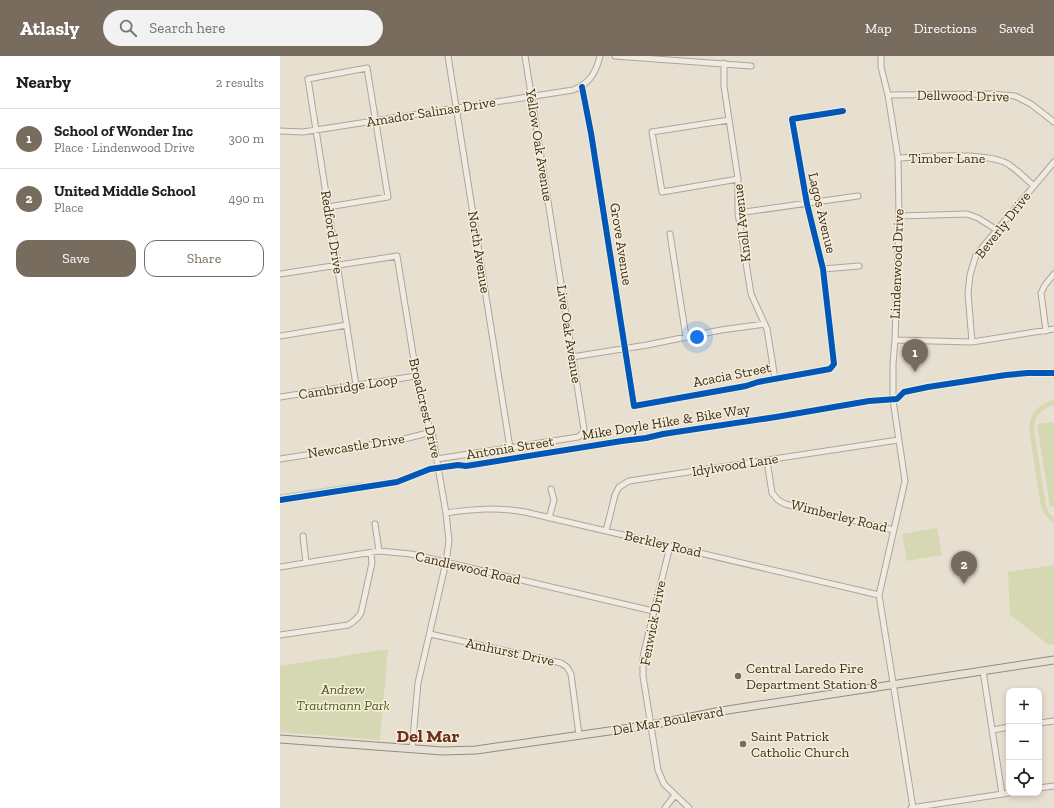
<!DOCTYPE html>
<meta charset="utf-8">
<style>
:root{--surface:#fff;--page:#f2f2f2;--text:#202124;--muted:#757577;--line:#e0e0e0;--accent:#786c5e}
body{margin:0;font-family:"Zilla Slab",serif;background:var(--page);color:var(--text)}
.controls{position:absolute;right:12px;bottom:12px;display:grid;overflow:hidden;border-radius:8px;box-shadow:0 2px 6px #0003}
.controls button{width:36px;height:36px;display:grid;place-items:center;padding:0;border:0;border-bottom:1px solid var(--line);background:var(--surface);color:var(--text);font:20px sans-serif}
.you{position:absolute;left:417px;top:281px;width:14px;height:14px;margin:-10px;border:3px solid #fff;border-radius:50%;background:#1a73e8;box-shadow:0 0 0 6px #1a73e833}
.badge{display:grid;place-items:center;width:26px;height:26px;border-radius:50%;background:var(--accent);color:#fff;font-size:13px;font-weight:700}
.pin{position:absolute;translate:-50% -33px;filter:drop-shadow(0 1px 2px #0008)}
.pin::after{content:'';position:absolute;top:21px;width:14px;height:12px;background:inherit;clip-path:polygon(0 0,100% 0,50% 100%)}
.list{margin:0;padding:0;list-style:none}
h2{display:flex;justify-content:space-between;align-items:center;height:52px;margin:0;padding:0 16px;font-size:17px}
h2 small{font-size:13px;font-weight:400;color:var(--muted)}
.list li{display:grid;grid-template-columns:26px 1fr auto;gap:12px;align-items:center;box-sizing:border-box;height:60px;padding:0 16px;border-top:1px solid var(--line)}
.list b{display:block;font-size:15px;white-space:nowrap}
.list p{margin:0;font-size:13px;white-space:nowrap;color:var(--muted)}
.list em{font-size:13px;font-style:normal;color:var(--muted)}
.actions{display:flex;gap:8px;padding:12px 16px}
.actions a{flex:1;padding:9px 0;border:1px solid var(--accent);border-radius:12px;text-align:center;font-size:14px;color:var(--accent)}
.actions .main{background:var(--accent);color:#fff}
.icon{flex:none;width:22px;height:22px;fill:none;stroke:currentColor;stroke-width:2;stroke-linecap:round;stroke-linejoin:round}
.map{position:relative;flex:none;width:774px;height:752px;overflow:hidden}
header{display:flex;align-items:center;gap:24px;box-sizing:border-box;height:56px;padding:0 20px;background:var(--accent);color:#fff}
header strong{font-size:19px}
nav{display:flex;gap:22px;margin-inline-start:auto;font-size:14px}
.search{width:280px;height:36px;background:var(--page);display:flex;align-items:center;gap:10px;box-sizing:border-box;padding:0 14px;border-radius:22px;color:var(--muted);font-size:15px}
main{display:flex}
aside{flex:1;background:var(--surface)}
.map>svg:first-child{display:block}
</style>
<header>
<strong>Atlasly</strong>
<div class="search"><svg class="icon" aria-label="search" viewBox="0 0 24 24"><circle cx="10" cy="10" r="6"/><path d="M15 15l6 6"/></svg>Search here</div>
<nav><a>Map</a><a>Directions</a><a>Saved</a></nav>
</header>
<main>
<aside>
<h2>Nearby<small>2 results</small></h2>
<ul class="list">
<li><span class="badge">1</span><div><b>School of Wonder Inc</b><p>Place · Lindenwood Drive</p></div><em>300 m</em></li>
<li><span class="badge">2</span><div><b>United Middle School</b><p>Place</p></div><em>490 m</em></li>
</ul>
<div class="actions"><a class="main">Save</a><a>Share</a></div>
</aside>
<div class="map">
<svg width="774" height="752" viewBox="0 0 774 752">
<rect width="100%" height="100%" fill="#e7e0d1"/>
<!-- green -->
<path fill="#d6d7b3" d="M774,344V349C762,352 754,360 754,373L766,450L769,457L774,462V467L765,459L761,451L749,373C750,357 759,347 774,344Z
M774,366V450L770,451L757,368Z
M657,472L662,499L627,505L622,478Z
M774,509V588L769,589L730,559L728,516Z
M108,593L100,684L0,676V610Z"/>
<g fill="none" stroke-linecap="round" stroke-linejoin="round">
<!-- stream -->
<path stroke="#bcccc2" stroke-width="1.5" d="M0,439L83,427"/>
<!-- minor casing -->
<g stroke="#ada599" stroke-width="7">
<path id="minor" d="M168,0L230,392
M335,0L471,10
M601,0V11L608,39L618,102L619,160L615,284L613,308V344L625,425L599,539L633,752
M444,7V30L458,123V157L471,238L487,273L495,323
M302,31L311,77L354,350L466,330L478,326L550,313L554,308L543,213L527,148L512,63L563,55
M608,39L712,38L735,40L751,48L774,66
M449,64L372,76L382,136L458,123
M0,75L23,76L293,34C309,28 316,17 320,0
M618,102C645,101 707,95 728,108C737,114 746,123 754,130
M48,151L108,141L87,12L28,23L76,329
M458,157L578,140
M619,160L687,158L698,162L717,174
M390,178L406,281
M543,213L579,210
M0,218L117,200L140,341L143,355L152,376L166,457L169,485L166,506L138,627L132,693
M766,275L761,237L765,229L774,218
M0,280L67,269
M615,284L692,286L774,273
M692,286L688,237L690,219L696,199L774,106
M292,301L367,289L441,274L485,268
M0,341L136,320
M0,403L120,384L152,376
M157,403L298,381L302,378L304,373L245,0
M487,405L492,437L498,444L505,448L614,474
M166,457C193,453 217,451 245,456L599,539
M269,462L274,444L271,433
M95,468L99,495
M326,475L335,439L339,431L349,425L618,384
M23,480L26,507
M390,490L364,596L363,603V620L378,714L384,728L409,752
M0,511L99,495L131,498L373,555
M150,578L281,607L287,611L291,618L299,679
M0,579L68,569C74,566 77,563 81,557L92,507L91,497
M703,615L722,738
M759,667L774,665
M713,674L729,671
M759,732L774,730
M385,752L395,739
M631,752L729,737"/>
</g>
<!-- major casing -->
<g stroke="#928b80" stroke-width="9">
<path id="major" d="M0,683L163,695L196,694L371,669L441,655L774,604"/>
</g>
<!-- minor -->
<use href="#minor" stroke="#efebe3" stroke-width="5"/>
<!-- major -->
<use href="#major" stroke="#e6e1d4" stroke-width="7"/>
<!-- cycleway casing -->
<g stroke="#f7eed8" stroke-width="8">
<path id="cycleway" d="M302,31L311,77L354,350L466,330L478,326L550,313L554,308L543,213L527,148L512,63L563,55
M0,444L117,426L150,413L178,409L186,410L342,385L366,382L383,378L496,361L589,345L617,343L624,336L648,331L726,319L748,317H774"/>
</g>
<!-- cycleway -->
<use href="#cycleway" stroke="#0057b8" stroke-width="6"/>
</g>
<!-- markers -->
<g fill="#786c5e" stroke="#f7eed8" stroke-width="1.5">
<circle cx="458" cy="620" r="4"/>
<circle cx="463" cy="688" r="4"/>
</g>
<g text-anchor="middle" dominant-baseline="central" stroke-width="3" stroke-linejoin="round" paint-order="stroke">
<!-- street labels -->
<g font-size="14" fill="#3d2e20" stroke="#f7eed8">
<text transform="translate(683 40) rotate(1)">Dellwood Drive</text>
<text transform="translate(151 56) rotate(-9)">Amador Salinas Drive</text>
<text transform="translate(259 89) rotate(81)">Yellow Oak Avenue</text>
<text x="667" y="102">Timber Lane</text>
<text transform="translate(542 157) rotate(77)">Lagos Avenue</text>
<text transform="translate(462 167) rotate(-96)">Knoll Avenue</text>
<text transform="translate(723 169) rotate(-52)">Beverly Drive</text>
<text transform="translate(52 176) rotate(81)">Redford Drive</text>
<text transform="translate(341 188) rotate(81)">Grove Avenue</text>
<text transform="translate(199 196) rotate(81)">North Avenue</text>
<text transform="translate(617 208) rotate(-88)">Lindenwood Drive</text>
<text transform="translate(289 278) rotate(81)">Live Oak Avenue</text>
<text transform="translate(452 319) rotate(-11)">Acacia Street</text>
<text transform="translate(68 331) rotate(-9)">Cambridge Loop</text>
<text transform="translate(145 352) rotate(77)">Broadcrest Drive</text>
<text transform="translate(386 366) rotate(-9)">Mike Doyle Hike &amp; Bike Way</text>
<text transform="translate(76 390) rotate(-9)">Newcastle Drive</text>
<text transform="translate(230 392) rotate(-9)">Antonia Street</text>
<text transform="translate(455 409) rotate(-9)">Idylwood Lane</text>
<text transform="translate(559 460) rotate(14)">Wimberley Road</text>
<text transform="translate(383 488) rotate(13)">Berkley Road</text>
<text transform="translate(188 512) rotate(13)">Candlewood Road</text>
<text transform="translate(373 567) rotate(-79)">Fenwick Drive</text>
<text transform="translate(230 596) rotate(12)">Amhurst Drive</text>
<text transform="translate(388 665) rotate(-10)">Del Mar Boulevard</text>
</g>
<!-- poi labels -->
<g font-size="14" fill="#3d2e20" stroke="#f7eed8" text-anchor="start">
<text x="466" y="612">Central Laredo Fire<tspan x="466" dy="16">Department Station 8</tspan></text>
<text x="471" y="680">Saint Patrick<tspan x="471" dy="16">Catholic Church</tspan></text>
</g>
<!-- park labels -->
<g font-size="14" font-style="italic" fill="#4d5a26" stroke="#f7eed8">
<text x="63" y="633">Andrew<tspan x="63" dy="16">Trautmann Park</tspan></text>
</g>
<!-- district labels -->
<g font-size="18" font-weight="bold" fill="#6b2e1e" stroke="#f7eed8">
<text x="148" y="680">Del Mar</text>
</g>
</g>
</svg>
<div class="controls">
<button>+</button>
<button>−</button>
<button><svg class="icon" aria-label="locate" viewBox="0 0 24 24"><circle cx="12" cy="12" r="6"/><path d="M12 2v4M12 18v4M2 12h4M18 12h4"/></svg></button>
</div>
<div class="you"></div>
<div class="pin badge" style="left:635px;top:316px">1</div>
<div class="pin badge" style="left:684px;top:528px">2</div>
</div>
</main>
